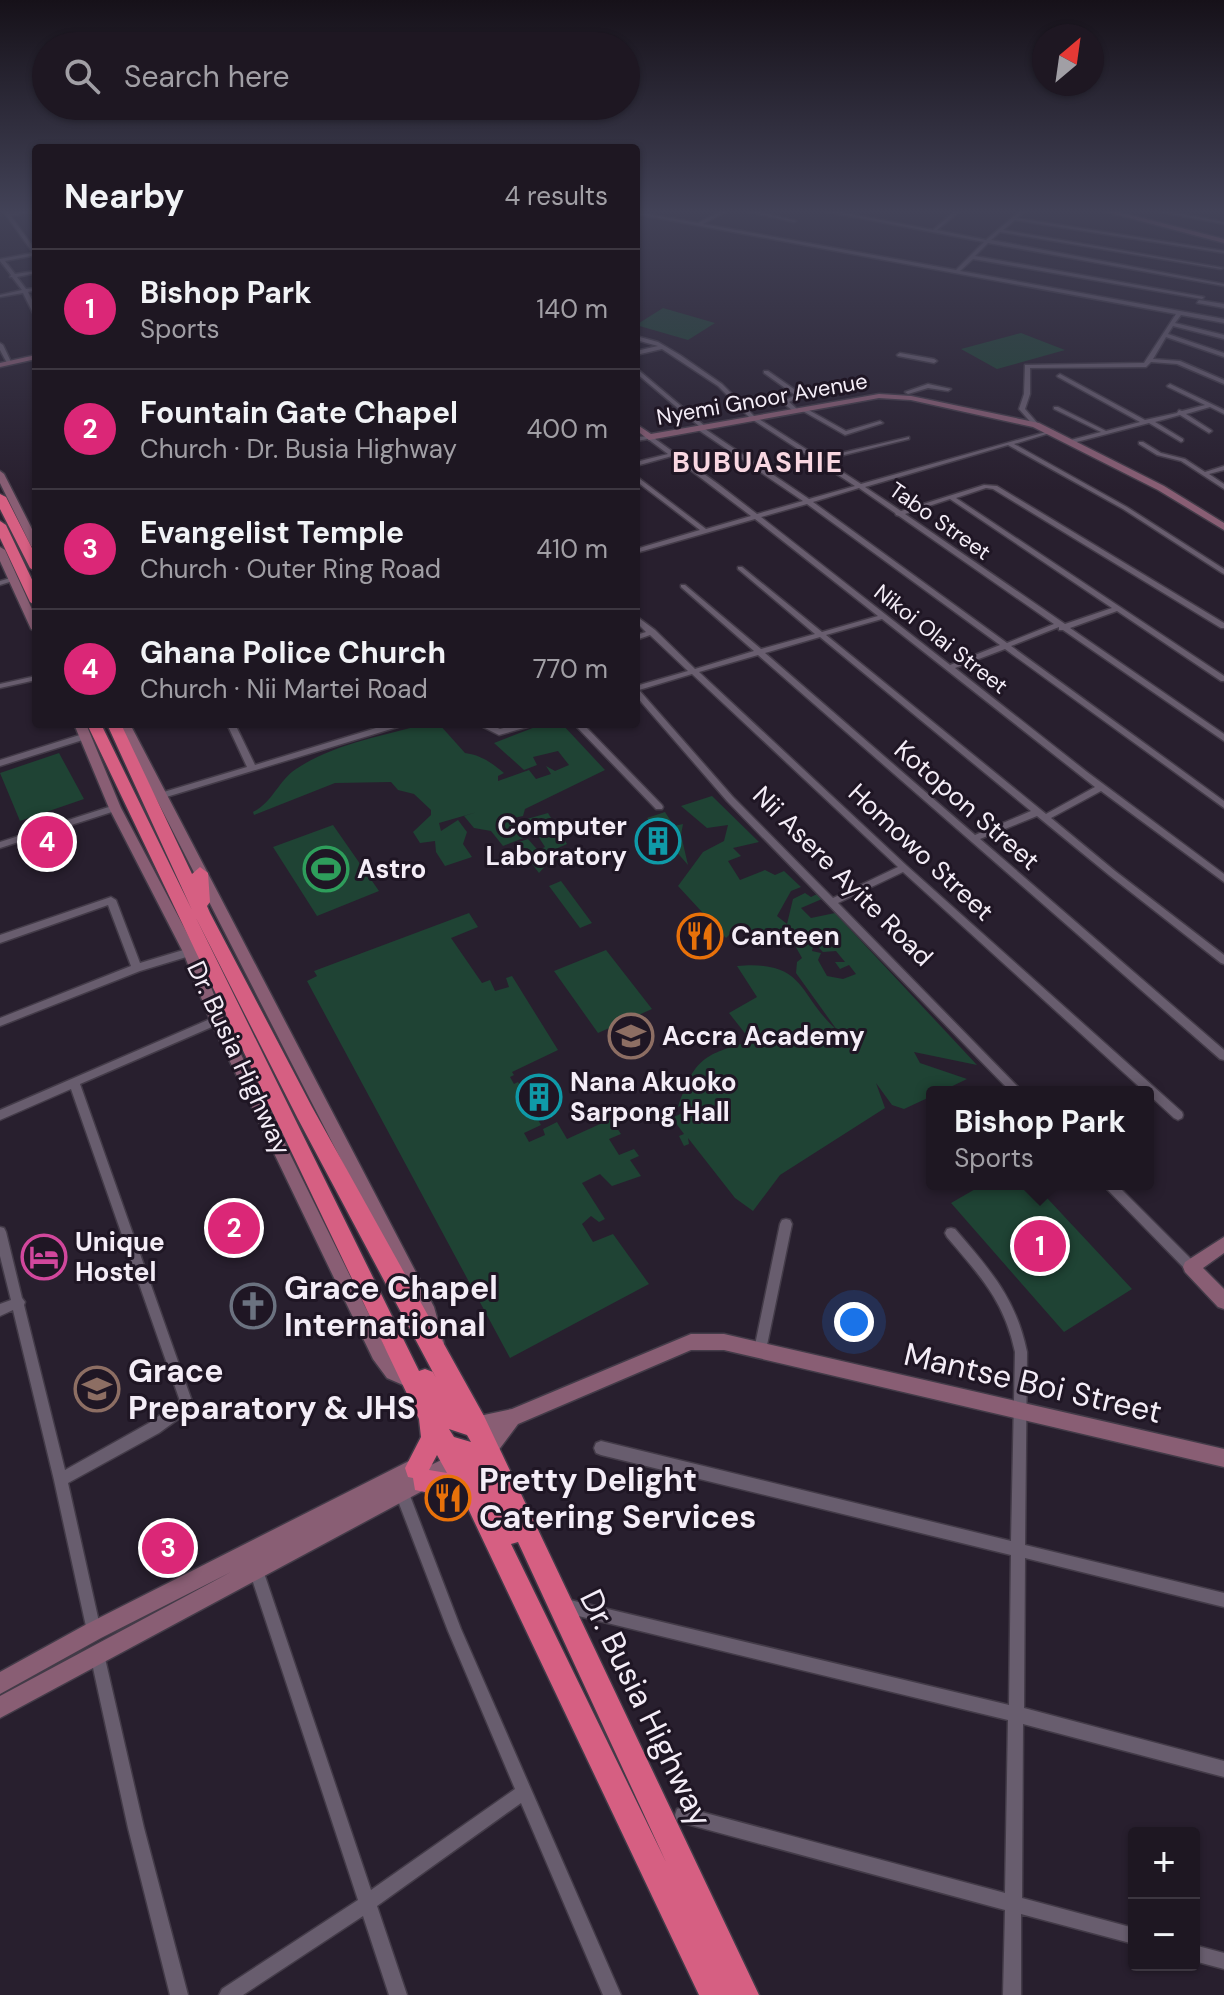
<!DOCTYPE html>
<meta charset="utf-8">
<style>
:root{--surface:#1e1722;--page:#2b242f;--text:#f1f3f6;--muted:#a19fa5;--line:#3c3640;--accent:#db2777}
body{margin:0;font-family:"DM Sans",sans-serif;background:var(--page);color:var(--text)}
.controls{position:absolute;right:24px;bottom:24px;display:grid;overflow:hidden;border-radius:8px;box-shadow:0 2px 6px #0004}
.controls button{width:72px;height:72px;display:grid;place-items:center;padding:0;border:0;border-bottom:2px solid var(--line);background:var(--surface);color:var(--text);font:40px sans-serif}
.compass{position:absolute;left:1032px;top:24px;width:72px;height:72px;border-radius:50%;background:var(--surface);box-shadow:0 2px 6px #0004;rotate:29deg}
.you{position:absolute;left:854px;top:1322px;width:28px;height:28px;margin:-20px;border:6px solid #fff;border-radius:50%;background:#1a73e8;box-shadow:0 0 0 12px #1a73e833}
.badge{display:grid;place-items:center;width:52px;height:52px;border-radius:50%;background:var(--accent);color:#fff;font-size:26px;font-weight:700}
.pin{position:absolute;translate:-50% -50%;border:4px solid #fff;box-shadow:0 2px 8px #0006}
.popup{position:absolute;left:926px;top:1086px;width:228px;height:104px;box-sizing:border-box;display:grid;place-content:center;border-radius:8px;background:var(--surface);filter:drop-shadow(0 2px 6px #0005);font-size:26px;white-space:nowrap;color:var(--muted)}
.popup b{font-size:30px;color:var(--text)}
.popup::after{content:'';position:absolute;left:50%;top:100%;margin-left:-16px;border:16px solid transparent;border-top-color:var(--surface)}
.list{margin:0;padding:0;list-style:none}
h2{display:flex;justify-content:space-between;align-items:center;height:104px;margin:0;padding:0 32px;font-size:34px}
h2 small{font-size:26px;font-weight:400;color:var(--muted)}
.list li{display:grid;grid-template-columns:52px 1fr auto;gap:24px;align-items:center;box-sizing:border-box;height:120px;padding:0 32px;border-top:2px solid var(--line)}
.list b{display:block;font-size:30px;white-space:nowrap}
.list p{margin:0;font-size:26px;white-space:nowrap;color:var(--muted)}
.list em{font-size:26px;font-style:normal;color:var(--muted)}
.icon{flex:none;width:44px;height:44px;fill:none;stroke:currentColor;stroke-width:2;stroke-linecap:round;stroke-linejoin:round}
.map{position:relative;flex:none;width:1224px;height:1995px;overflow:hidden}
.search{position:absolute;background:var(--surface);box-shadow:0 2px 6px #0004;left:32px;top:32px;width:608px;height:88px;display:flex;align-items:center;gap:20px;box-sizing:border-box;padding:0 28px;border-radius:44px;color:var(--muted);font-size:30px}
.panel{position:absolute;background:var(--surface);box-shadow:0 2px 6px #0004;left:32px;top:144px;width:608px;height:584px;border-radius:8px}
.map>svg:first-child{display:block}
</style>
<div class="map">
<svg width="1224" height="1995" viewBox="0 0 1224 1995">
<rect width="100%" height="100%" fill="#281f2e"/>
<!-- green -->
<path fill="#1f4334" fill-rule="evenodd" d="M663,308L715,323L688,340L636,325Z
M1021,333L1065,350L997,369L961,349Z
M425,724H439L465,753C481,755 492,763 504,773L498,776V781L529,770L536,779L551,774L546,766L555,771L569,765L558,751L533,757L537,765L524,770L494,743L543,724H562L605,770L525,809L523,816L509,819L504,815L526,837L503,846L491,831L474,828L464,816L477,812L439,823L441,831L458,820L467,832L463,844L472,857L445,866L436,852L435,841L420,843L413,832L431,815V810L414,794L398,790L391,782L335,783L254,815L253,812C273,802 278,781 296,769C333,744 383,736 425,724Z
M59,753L84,799L20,821L0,773Z
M712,796L759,842L733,848L741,856L728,861L740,880L765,870L775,875L784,871L801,887L791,891L777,916L787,924L793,899L805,893L811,897L817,894L822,899L801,908L811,918L835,913L977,1065L914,1052L920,1063L967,1079L940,1092H932V1096L904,1109L892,1105L876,1083L885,1108L780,1175L753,1211L735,1198L688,1138L689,1144L684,1146L679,1136L684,1134L672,1118L692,1108L689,1102L678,1107C695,1057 704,1055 751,1041L729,1013L757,997L737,966C807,960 797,995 837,1030L796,973L797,962L802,958L793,942L794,936L787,928L780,936L733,931L726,938L678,886L703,852L724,841L728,825L707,828L681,806ZM814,943L823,952L836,951L845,962H835L840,969L849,965L856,974L843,979L827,976L818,960L821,953L812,951Z
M665,812L674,826L683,824L681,835L688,865L647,818Z
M548,813L567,844L558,848L564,856L555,861L545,860L547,864L539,873L516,843L528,839L542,855L541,849L545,847L527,819Z
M333,825L379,891L317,916L273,847Z
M561,881L592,923L580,928L549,886Z
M469,913L478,927L451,938L482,983L490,980L495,991L509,987L506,978L512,976L558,1050L512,1072L514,1075L510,1077L514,1084L518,1082L539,1114L536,1116L541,1125L524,1133L529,1142L545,1135L543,1129L557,1122L567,1139L611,1119L621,1134L609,1139L619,1155L634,1149L639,1156L630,1160L641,1176L612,1186L600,1174L582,1183L605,1219L599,1222L591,1216L582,1224L593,1242L613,1234L649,1284L510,1358L307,981L317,976L314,971Z
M606,950L652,1009L598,1033L554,971Z
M984,1184H1034L1132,1289L1064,1332L951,1203Z"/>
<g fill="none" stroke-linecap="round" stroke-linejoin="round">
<!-- street casing -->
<g stroke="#433b48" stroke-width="3">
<path id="street" d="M3,211H8L9,213L33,211L11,216L36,251V255L5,261L15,274L36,271V273L17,277L26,289L36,288V290L28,292L36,308V315L33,313L23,293L0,297V295L22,290L12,277H10L11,275L0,261V259L33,253Z
M721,211H727L703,224L956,270L984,242L823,211H835L933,230L955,211H960L937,230L986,240L1020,211H1025L1017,218L1224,251V253L1015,220L1003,230L1223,268L1221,269L1000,232L991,240L1224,284V286L988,243L975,256L1204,297L1202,299L973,259L960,271L1224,319V323L1181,315L1175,323L1224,335V339L1173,326L1168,334L1224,353V357L1166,337L1153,359L1180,361L1224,380V384L1177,364L1151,362L1146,367L1030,368V394L1025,409L1039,425L1034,426L1019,409L1024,394L1025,365L1144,363L1176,314L636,214V212L698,223Z
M746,211H756L796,221L794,222Z
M1155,211H1167L1224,222V224Z
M1199,300L1224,304V308L1197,303Z
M636,336L658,342L680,355L722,384L754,416L820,458L909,437V439L824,460L861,484L1053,430V432L1014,444L1127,507L1224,569V574L1222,573L1123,509L1008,445L865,487L901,511L984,485L997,486L1224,623V628H1221L993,489L986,488L956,498L1224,676V681H1221L1117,611L1070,628L1224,734V741L1063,630H1059V627L1011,646L1224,801V808L1005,649L955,668L1087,772L1224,874V882L1101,791L1051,818L1115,871L1224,955V964L1221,963L1109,875L1037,816L980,839L1224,1050V1060L1220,1059L758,655L699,672L907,866L1182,1112L1183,1115L1182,1118L1178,1120L1174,1118L1148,1094V1092H1145L903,872L838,903L1023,1092H1011L727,801L636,696V686L688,671L650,635L636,640V635L646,632L636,622V616L655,630L695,669L754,651L681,587V585H685L761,649L815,634L738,569V567H742L822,632L878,616L755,519L636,553V549L700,530L636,481V476L706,529L751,516L672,456L636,466V462L668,454L648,439L636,441V437L651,436L718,484L757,514L803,501L697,429L696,428L699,426L636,373V368L706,427L705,429L809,499L855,486L750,418L718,386L662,349L636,355V351L658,346L636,340ZM859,488L895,513L896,515L899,516L1054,624L1007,643L813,502ZM950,499L1112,608L1065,624L905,514ZM807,504L1000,645L950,665L761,517ZM882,619L1081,776L1095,787L1046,814L826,635ZM820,637L1031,811L975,835L765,653ZM692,674L898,867L833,898L733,797L639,690Z
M0,343L3,345L12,364L7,363L0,350Z
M900,353L934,359L937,361L934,363L898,356L897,355Z
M764,371H768L801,394V396L789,402L797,409V411H793L782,402L795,395L764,373Z
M1060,374L1145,420L1177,413L1179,410L1182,411L1205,405L1168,387L1167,386L1170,384L1224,410V414L1210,407L1186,414L1211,430L1212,431L1209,433L1180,415L1155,422L1183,439V441L1181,442L1149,423L1069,444L1067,443V441L1101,432L1054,409V407H1058L1106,431L1140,422L1058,377L1057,376Z
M928,384L951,389L948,391L928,388L908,394L905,392Z
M801,408H805L846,431L880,421L883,423L845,435L801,410Z
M1139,442H1143L1161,453L1185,459L1205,472L1224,466V470L1209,474L1224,484V489L1181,461L1157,455L1139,444Z
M14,577L16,578V580L0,585V581Z
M36,676V680L0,688V684Z
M227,724H235L255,765L389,724H402L401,726L163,798H157L156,796L157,794L247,767Z
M477,724H488L500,729L519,724H532L531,726L499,735Z
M574,724H583L662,805L663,807L662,809H656Z
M86,733L90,736L89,738L0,766V760Z
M115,805L119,808L118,810L0,848V842Z
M111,897L116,900L140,963L190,948L193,949L195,952L193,955L140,971L0,1026V1018L131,966L108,905L0,943V935Z
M217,1016L221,1017L222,1020L221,1023L80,1084L193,1404L192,1409L159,1433L68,1483L101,1631L99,1636L94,1638L89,1636L87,1631L54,1480L13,1310L0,1316V1304L11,1300L0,1256V1227L4,1228L6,1232L22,1298L25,1302L24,1305L65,1470L149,1423L180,1401L71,1089L0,1120V1110Z
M1102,1184H1116L1195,1263L1197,1267L1195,1271L1191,1272L1187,1271Z
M786,1219L790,1220L792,1224L766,1350L764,1354L760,1356L756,1354L754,1350L780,1224L782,1220Z
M951,1228L955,1229C990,1270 1016,1298 1027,1352L1025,1545L1224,1593V1607L1025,1558L1024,1708L1224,1761V1777L1023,1724L1022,1898L1134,1928V1944L1021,1914V1995H1003L1005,1910L683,1823L677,1821L675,1815L677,1809L683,1807L1005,1893L1008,1720L566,1613L561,1611L559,1606L561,1601L566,1599L1009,1705L1011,1555L601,1455L596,1453L594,1448L596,1443L601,1441L1011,1541L1015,1352C1004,1300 980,1276 947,1237L945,1233L947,1229Z
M402,1486L407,1488L461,1629L621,1995H603L521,1803L377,1906L407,1995H389L363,1916L243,1995H219L222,1989L358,1900L249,1570L251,1565L256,1563L261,1565L263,1570L371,1890L515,1789L448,1631L395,1493L397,1488Z
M97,1647L102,1649L104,1654L144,1828L188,1995H170L128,1828L90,1654L92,1649Z
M1194,1945L1224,1953V1969L1194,1961Z"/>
</g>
<!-- secondary casing -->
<g stroke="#433b48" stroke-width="3">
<path id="secondary" d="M1103,211H1115L1224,239V243Z
M36,355V359L0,367V363Z
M879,394L911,396L1039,423L1164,486L1224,523V530L1158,490L1033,427L911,400L879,398L649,440L636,430V424L651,434Z
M0,471L4,474L36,537V549L31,546L0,483Z
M0,547L5,550L36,618V632L31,629L0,561Z
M74,724H86L121,808L197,952L224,1020L385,1347L399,1366L416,1373L419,1379L416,1385L410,1388L387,1378L373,1359L210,1020L183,952L109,808Z
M118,724H130L434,1307L444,1343L441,1349L435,1351L429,1349L420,1314Z
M1224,1237V1253L1203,1268L1224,1289V1309L1218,1307L1185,1272L1183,1267L1185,1262Z
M691,1334H724L1224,1449V1467L724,1350H691L518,1424L492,1459L485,1461L478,1459L476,1452L490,1431L476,1433L470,1430L467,1424L470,1418L512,1409Z
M458,1452L465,1454L467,1461L465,1468L0,1718V1696L231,1572L101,1638L0,1694V1672L87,1624L415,1458L422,1456L429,1458L431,1465Z"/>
</g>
<!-- highway casing -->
<g stroke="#433b48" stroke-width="3">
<path id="highway" d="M0,494L6,497L36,556V572L30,568L0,509Z
M0,521L6,525L36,588V606L30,602L0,538Z
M87,724H101L192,910L107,724H121L192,874L200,867L208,873L210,902L207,906L210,913L312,1107L484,1416L759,1995H699L464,1500L415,1490L413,1478L408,1477L405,1468L421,1437L419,1419ZM196,918L298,1119L436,1378L433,1372L425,1369L419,1371ZM449,1429L467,1435L471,1442L454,1437ZM437,1455L447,1473L429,1470ZM518,1542L666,1862L511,1544Z"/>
</g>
<!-- street -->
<use href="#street" fill="#685d6e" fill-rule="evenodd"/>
<!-- secondary -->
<use href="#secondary" fill="#895e74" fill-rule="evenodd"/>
<!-- highway -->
<use href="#highway" fill="#d65f82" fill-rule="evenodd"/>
</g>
<!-- sky -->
<linearGradient id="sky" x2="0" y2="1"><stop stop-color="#161119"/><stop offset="0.43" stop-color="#424257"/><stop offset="1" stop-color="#424257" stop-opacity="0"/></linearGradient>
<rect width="1224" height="491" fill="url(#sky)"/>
<!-- icons -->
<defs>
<g id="building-ring" transform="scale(2.3)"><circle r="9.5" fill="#1f1624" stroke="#0f9aa8" stroke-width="1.5"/><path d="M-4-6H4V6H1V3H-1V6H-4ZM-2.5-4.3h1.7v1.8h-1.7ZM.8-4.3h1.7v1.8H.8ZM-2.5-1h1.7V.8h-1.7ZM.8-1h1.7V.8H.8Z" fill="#0f9aa8"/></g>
<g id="stadium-ring" transform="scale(2.3)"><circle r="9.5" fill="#1f1624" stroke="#2e9e5b" stroke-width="1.5"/><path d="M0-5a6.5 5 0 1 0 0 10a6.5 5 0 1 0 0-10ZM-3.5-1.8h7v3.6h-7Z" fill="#2e9e5b"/></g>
<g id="restaurant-ring" transform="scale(2.3)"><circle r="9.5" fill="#1f1624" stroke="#e8710a" stroke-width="1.5"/><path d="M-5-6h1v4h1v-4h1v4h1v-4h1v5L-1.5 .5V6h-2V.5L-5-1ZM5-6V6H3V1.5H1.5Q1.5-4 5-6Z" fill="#e8710a"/></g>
<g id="school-ring" transform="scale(2.3)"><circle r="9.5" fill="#1f1624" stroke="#8d6e63" stroke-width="1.5"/><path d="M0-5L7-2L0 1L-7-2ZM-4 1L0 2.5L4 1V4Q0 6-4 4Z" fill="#8d6e63"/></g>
<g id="hotel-ring" transform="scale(2.3)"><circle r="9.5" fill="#1f1624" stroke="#d1479c" stroke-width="1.5"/><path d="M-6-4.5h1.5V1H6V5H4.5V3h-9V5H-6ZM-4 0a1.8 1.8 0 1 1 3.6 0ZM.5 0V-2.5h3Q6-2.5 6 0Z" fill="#d1479c"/></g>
<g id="church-ring" transform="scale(2.3)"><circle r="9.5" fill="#1f1624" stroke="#6b7280" stroke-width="1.5"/><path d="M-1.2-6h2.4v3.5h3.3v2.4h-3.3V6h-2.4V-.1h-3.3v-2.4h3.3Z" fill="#6b7280"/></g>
</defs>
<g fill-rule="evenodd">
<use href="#building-ring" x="658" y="841"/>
<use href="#stadium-ring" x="326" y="869"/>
<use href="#restaurant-ring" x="700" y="936"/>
<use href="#school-ring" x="631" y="1036"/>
<use href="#building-ring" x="539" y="1097"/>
<use href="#hotel-ring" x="44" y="1257"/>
<use href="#church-ring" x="253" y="1306"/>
<use href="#school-ring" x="97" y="1389"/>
<use href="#restaurant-ring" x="448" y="1498"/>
</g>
<g text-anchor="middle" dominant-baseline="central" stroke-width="6" stroke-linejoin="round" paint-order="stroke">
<!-- far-street labels -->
<g font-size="22" fill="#f4edf7" stroke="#1f1624">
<text transform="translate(762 399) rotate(-10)">Nyemi Gnoor Avenue</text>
<text transform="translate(940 521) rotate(35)">Tabo Street</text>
<text transform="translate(941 639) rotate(38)">Nikoi Olai Street</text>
</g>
<!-- street labels -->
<g font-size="26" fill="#f4edf7" stroke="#1f1624">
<text transform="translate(967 805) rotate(41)">Kotopon Street</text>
<text transform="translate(921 852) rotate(43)">Homowo Street</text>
<text transform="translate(843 876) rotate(45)">Nii Asere Ayite Road</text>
<text transform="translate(239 1058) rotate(65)">Dr. Busia Highway</text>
</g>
<!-- poi labels -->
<g font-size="26" font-weight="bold" fill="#f4edf7" stroke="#1f1624" text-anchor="start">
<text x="627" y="826" text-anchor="end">Computer<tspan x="627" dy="30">Laboratory</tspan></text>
<text x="357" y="869">Astro</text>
<text x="731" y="936">Canteen</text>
<text x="662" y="1036">Accra Academy</text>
<text x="570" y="1082">Nana Akuoko<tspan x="570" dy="30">Sarpong Hall</tspan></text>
<text x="75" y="1242">Unique<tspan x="75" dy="30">Hostel</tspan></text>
</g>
<!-- far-district labels -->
<g font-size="28" font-weight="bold" letter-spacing="2" fill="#f9d7e1" stroke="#1f1624">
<text x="758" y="462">BUBUASHIE</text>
</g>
<!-- near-poi labels -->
<g font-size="32" font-weight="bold" fill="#f4edf7" stroke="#1f1624" text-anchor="start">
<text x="284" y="1288">Grace Chapel<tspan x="284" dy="37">International</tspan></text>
<text x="128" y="1371">Grace<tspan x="128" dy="37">Preparatory &amp; JHS</tspan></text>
<text x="479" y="1480">Pretty Delight<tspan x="479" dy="37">Catering Services</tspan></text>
</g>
<!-- near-street labels -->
<g font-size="32" fill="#f4edf7" stroke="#1f1624">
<text transform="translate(1033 1383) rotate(13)">Mantse Boi Street</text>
<text transform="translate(646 1708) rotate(64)">Dr. Busia Highway</text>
</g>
</g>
</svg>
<div class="controls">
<button>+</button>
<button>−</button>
</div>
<svg class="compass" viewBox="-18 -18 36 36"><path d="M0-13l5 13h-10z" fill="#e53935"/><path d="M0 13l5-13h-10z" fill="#a19fa5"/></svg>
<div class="you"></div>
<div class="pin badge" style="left:1040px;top:1246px">1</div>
<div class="popup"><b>Bishop Park</b>Sports</div>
<div class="pin badge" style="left:234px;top:1228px">2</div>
<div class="pin badge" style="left:168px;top:1548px">3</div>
<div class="pin badge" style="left:47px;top:842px">4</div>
<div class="search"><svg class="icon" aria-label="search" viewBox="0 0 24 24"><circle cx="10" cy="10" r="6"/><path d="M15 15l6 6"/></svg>Search here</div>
<section class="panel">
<h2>Nearby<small>4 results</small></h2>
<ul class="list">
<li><span class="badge">1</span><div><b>Bishop Park</b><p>Sports</p></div><em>140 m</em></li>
<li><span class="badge">2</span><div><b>Fountain Gate Chapel</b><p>Church · Dr. Busia Highway</p></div><em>400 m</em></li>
<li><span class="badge">3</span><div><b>Evangelist Temple</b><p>Church · Outer Ring Road</p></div><em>410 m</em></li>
<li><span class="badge">4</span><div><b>Ghana Police Church</b><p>Church · Nii Martei Road</p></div><em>770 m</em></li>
</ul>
</section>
</div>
